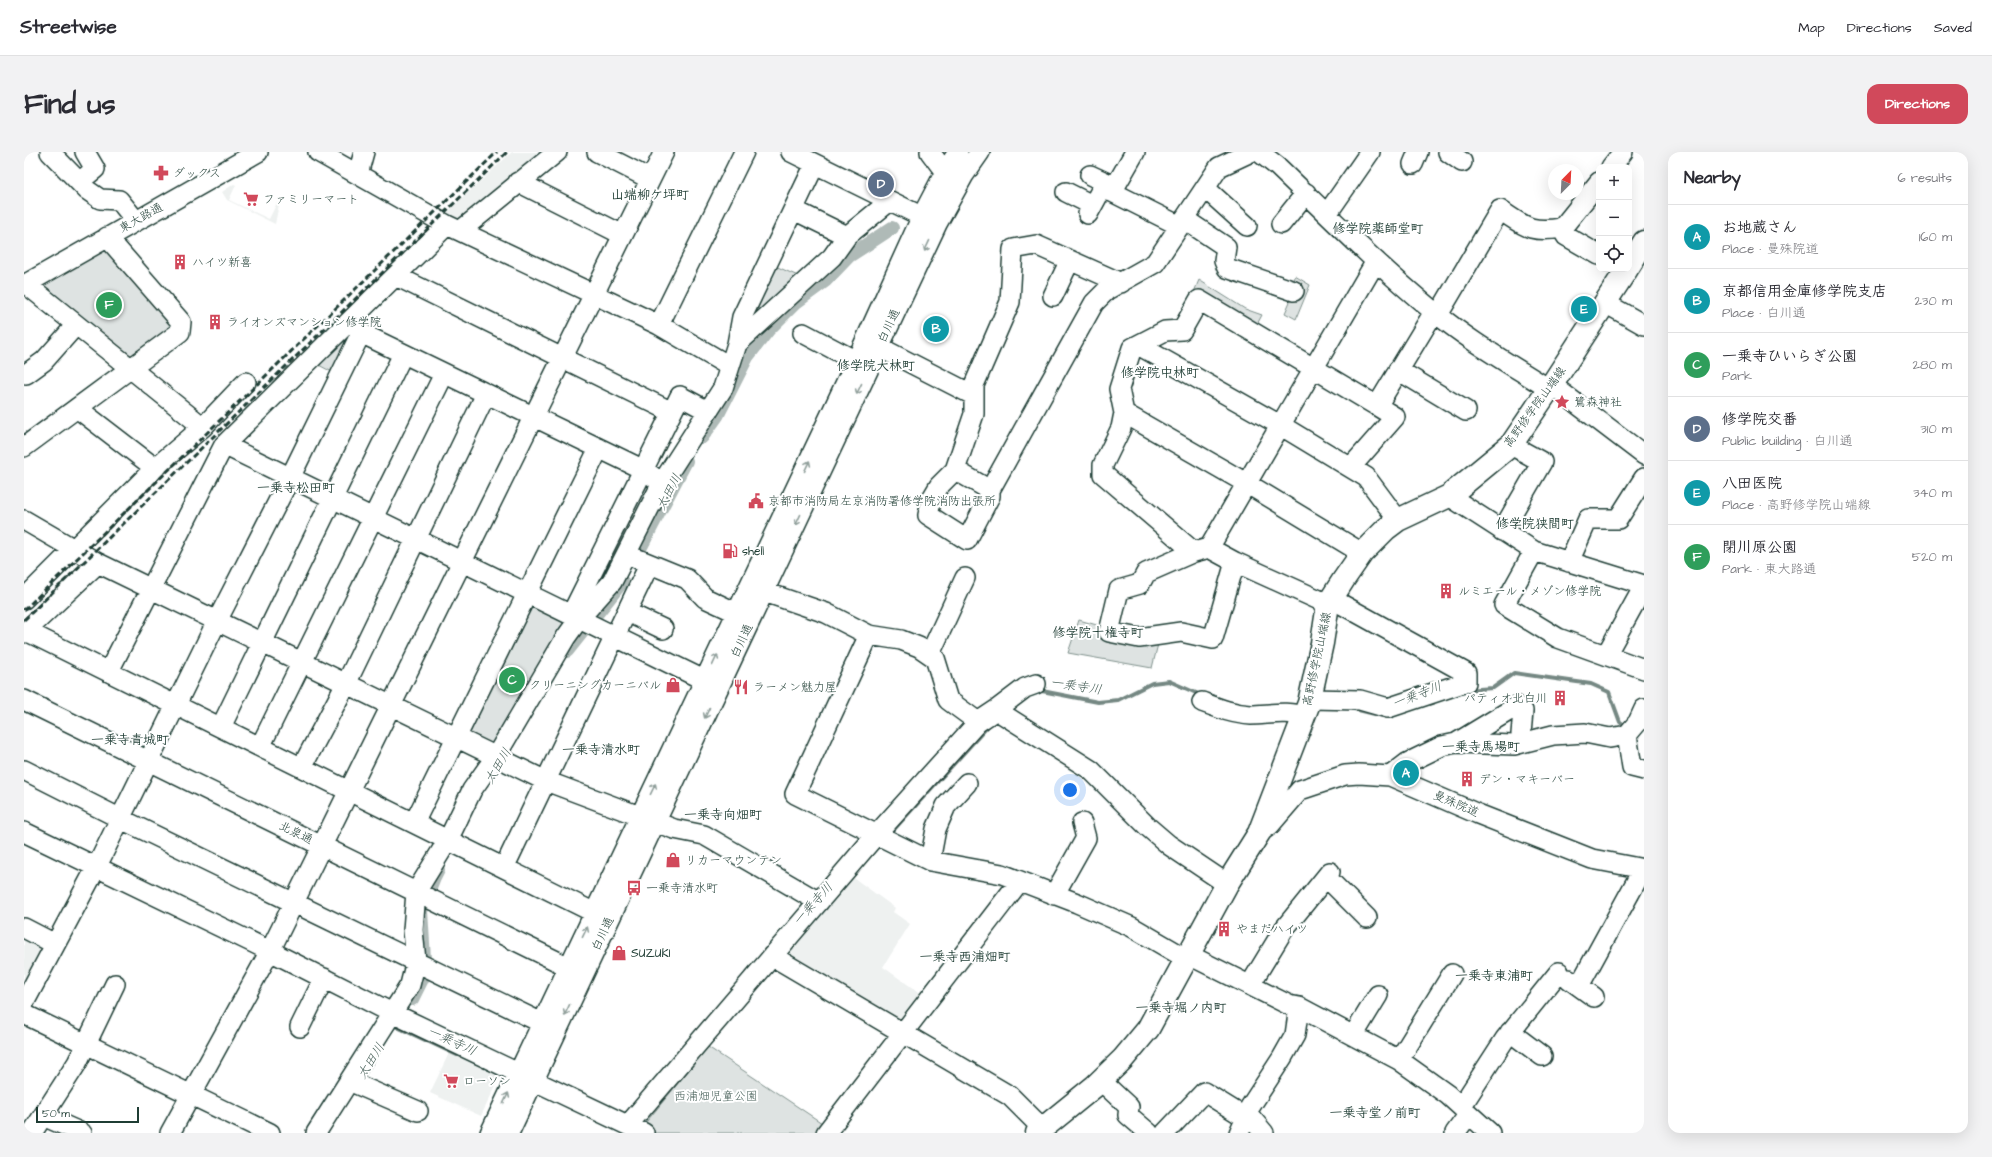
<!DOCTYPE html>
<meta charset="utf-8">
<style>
:root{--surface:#fff;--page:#f2f2f3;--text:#2b2b33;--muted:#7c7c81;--line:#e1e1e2;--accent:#d1495b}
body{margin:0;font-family:"Architects Daughter","Klee One",sans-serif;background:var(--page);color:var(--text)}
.controls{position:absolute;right:12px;top:12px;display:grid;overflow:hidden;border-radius:8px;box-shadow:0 4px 16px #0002}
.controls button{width:36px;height:36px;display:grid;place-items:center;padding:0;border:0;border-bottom:1px solid var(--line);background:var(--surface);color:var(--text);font:20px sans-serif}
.compass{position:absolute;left:1524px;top:12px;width:36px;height:36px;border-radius:50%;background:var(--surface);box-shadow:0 4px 16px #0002;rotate:24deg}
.scale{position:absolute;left:12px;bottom:10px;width:103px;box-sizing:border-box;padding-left:4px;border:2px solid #1f3d34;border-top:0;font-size:11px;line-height:14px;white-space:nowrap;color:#1f3d34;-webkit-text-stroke:3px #fff;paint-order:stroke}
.you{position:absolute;left:1046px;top:638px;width:14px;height:14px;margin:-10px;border:3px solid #fff;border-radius:50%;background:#1a73e8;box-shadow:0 0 0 6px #1a73e833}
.badge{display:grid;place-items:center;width:26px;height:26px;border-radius:50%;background:var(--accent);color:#fff;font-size:13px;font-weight:700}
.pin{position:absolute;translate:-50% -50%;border:2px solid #fff;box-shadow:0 1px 4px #0006}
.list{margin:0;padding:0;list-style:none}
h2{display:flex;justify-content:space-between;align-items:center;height:52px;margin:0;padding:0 16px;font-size:17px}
h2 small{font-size:13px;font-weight:400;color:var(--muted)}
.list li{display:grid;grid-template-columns:26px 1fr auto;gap:12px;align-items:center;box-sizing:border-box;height:64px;padding:0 16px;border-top:1px solid var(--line)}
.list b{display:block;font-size:15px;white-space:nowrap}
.list p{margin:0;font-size:13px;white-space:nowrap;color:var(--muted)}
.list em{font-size:13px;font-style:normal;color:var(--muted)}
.icon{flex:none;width:22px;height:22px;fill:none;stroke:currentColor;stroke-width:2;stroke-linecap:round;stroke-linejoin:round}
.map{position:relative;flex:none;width:1620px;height:981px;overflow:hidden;border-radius:12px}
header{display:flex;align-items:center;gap:24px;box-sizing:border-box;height:56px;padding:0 20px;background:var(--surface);border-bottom:1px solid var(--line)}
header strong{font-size:19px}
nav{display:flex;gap:22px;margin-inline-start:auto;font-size:14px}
.intro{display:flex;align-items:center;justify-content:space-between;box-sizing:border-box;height:96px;padding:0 24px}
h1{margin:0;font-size:28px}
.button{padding:10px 18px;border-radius:12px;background:var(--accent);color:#fff;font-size:14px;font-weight:700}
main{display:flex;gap:24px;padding:0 24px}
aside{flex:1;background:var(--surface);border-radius:12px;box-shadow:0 4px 16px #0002}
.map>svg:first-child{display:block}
</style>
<header>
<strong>Streetwise</strong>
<nav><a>Map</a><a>Directions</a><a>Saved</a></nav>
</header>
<div class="intro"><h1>Find us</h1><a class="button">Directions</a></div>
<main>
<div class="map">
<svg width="1620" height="981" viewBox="0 0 1620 981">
<rect width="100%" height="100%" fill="#fff"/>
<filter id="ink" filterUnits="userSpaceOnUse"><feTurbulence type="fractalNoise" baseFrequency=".025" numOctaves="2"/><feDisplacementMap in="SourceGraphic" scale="8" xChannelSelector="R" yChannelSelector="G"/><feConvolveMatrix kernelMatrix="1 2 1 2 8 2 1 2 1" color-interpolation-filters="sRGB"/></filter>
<g filter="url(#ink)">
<!-- built -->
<path fill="#eef1f0" d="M488,0H521L501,13L436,68L419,64Z
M210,32L212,33L205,48L245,67L253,51L255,52L251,72L203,48L198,40Z
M830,726L871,756L869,760L886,772L859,815L900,844L883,869L872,870L761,803Z
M0,785L15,793L17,800L0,830Z
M425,901L476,925L457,964L406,941Z"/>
<!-- green -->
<path fill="#dee3e2" stroke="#7e908b" d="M80,95L148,167L147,176L109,205L98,204L17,138L18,131Z
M749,113L774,124L720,174Z
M1271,124L1286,133L1272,167L1261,161L1268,145Z
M1175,128L1221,157L1238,163L1231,176L1170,140Z
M316,188L322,191L308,220L291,211Z
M501,450L547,473L470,598L437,582Z
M1055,468L1080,475L1078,487L1120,495L1134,492L1128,516L1044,501Z
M684,895L801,973L794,981H630L618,975Z"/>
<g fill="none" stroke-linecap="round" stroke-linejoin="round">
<!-- stream -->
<path stroke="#758883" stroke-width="4" d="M1442,538L1469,536L1490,521L1567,532L1585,540L1596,570L1603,575
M1013,540L1018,539L1074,550L1094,548L1128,531L1145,529L1179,544
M1326,556L1363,565L1368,564
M865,683L967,571
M371,874L433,903"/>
<!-- canal -->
<path stroke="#afbab7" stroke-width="14" d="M678,285L693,264L723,205L745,177L772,150L802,128L825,104L868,76
M611,406L662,309
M543,499L598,430
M388,847L398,827L400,807L397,759L410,726L414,718"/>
<!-- minor casing -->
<g stroke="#1f3d34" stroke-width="22">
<path id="minor" d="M26,0L63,38L76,47L95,48L112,69
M294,0L423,73L635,173L705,214
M573,0L626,27
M767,0L909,70
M906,0L921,20L931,21
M1111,0L1088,40L1156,74
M1235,0L1253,14C1304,63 1354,114 1409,159C1445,189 1486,212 1525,237
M1424,0L1438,10
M1389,12L1394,0
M1587,15L1599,0
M334,22L340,0
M1066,23L1092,35
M55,30L71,17L61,0
M494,30L599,83
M1181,36L1223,74
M1042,40L1068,53
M770,58L823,84
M1064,62L1077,38L1088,40
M1303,62L1346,0
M1160,67L1202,95L1200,109L1203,116L1270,139
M1257,72L1282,41
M1538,76L1542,84L1575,103
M436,79L533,0
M372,124L648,260
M1097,131L1012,93L989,97L986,150L950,233V262L931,318L915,334L908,346L904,363L943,388L966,344V338L1070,151L1083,138L1131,111L1195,15L1227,0
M2,132L179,275
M0,133L234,0
M1029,144L1046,108
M1581,151L1620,173
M1414,163L1476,58C1502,75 1506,81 1538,76L1575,30
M328,173L337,181L620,318L638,331
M635,173L720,0
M779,181L832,209
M713,192L718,165L791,12
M1114,193L1256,273L1342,325L1374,368
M855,195L949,243
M1374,218L1442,259
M2,222L20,209L52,173
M1528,233L1620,303
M53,256L131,316
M1100,261L1222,331L1338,401
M200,293L692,534
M0,295L156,180L157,170L83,85
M1327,315L1371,265L1353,254L1410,160
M931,318L966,338
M1425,344L1510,399L1620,433
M0,368L74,411L522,629L650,677L680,683L795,750
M1478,379L1518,310L1487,293
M1185,396L1352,109
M1510,399L1480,453L1534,486L1620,517
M1170,400L1079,322V313L1097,276L1100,261L1095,237L1108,196L1141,179L1158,178L1175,148L1353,254
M614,407L663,427L681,446L724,466
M1211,410L1189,487L1157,480L1115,486L1085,480L1095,438L1116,432L1122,421L1170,400L1185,396L1211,410L1304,452
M1545,410L1564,367H1594L1620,326
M729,436L802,461L845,483L877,488L895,495L911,506L924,548L954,570
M0,447L131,316L179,275L222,230
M603,460L639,477
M547,463L656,244L684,259
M2,479L581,766
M0,481L74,411
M845,483L771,642L906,709L978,722L1053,751L1108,775L1163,807
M906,502L941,426
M1582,503L1620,434
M85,519L200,293L423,73
M1287,547L1336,548L1364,556L1442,530V521L1308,447
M0,548L555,820
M1178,550C1194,556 1209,562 1227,563C1244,563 1264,558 1280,565
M972,558L1001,536L1012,532
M197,575L379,202
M1603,583L1608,615L1620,618
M1432,591L1493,554L1499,559L1497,582L1501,590
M236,595L420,222
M278,615L322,532L462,242
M0,618L97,667L518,871
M1366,624L1383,611L1418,594L1432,591L1490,593L1529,583L1561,581L1586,586L1603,583L1614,570L1620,557
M390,671L575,296
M0,680L246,799L368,861L620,981
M1235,681L1246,673L1276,638L1321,623L1335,622L1366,624L1454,662L1568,707L1620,717
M906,709L912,677L922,654L943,631
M480,716L625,413
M1302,725L1343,766
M1030,743L1062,686L1058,671
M0,776L31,792
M1165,803L1265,853L1275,855L1375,908L1424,943L1466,981
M748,804L986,944L1019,977
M1545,827L1570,845
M1226,833L1260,777L1306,720
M1555,834L1619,717
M0,851L72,716L193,469L266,326L337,181
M0,862L246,981
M276,875L300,826
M1486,880L1518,904
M1329,884L1354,843
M1375,908L1428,822
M1076,928L1105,955L1104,963L1125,981
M325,929L394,959
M1437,955L1481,887L1535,820
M1223,961L1240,981
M19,964L58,981
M604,973L852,683L954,570L972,558L1067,618L1124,675L1145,693L1203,732
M8,981L53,911L91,832
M146,981L246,799L640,0
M292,981L386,833L392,809L389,778L392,740L424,688L448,638L472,604L542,485L555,467L588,430L638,331L699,236L713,192L808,105L823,84L866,49
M466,981L832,209L898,64L921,20L934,0
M485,981L913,72L940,23L956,0
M802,981L995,730
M1141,981L1180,940L1222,966
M1215,981L1226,955L1258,906L1271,883L1275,855
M1431,981L1445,962"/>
</g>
<!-- major casing -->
<g stroke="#1f3d34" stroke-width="25">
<path id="major" d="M1605,114L1620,90
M1013,981L1071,934L1099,907L1124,877L1203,732L1235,681L1285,551L1298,491L1304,452L1320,427L1338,401L1362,377L1374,368L1425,344L1487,293L1525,237L1603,117"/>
</g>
<!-- minor -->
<use href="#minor" stroke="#fff" stroke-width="19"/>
<!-- major -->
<use href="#major" stroke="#fff" stroke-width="22"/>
<!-- rail -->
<path stroke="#1f3d34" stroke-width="3" stroke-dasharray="6 3" stroke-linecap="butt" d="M0,458L473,0
M0,468L483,0"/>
</g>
<!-- one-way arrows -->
<defs><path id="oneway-shaft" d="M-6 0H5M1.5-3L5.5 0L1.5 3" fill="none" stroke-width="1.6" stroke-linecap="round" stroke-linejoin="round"/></defs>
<g stroke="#8f9e9a">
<use href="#oneway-shaft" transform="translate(903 94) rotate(115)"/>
<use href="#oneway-shaft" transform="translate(835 237) rotate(115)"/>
<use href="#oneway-shaft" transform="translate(783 314) rotate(-65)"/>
<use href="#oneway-shaft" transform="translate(774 368) rotate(115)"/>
<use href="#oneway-shaft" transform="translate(691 508) rotate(-65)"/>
<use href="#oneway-shaft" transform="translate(683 561) rotate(115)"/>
<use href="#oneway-shaft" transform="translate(629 637) rotate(-64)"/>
<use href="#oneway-shaft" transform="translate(561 780) rotate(-64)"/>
<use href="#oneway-shaft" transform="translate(543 858) rotate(115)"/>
<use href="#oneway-shaft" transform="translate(482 946) rotate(-65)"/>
</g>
</g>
<!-- icons -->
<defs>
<g id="pharmacy-bare" transform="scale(1.2)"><path d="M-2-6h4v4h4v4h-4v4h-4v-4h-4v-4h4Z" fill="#d1495b" stroke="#fff" stroke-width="2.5" paint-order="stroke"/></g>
<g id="supermarket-bare" transform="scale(1.2)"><path d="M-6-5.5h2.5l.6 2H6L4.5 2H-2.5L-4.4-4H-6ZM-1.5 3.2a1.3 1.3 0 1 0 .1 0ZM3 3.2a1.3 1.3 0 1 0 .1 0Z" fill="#d1495b" stroke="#fff" stroke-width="2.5" paint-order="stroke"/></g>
<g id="building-bare" transform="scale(1.2)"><path d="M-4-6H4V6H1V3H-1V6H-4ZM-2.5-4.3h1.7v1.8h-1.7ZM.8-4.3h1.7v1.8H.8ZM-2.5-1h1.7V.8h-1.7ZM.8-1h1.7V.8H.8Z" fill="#d1495b" stroke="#fff" stroke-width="2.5" paint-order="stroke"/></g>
<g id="sight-bare" transform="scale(1.2)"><path d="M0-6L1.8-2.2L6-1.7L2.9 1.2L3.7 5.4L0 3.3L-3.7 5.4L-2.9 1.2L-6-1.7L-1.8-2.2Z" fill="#d1495b" stroke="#fff" stroke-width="2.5" paint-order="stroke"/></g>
<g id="civic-bare" transform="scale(1.2)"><path d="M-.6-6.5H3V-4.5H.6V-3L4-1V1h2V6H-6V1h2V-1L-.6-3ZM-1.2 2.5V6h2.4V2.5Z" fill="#d1495b" stroke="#fff" stroke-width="2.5" paint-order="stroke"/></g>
<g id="fuel-bare" transform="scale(1.2)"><path d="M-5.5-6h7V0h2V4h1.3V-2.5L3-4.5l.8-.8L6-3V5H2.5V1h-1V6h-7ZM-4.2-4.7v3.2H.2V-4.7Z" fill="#d1495b" stroke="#fff" stroke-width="2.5" paint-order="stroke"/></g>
<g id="shop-bare" transform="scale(1.2)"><path d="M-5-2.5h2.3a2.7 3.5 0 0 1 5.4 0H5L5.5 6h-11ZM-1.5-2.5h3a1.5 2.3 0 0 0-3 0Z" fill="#d1495b" stroke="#fff" stroke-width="2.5" paint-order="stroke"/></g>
<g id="restaurant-bare" transform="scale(1.2)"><path d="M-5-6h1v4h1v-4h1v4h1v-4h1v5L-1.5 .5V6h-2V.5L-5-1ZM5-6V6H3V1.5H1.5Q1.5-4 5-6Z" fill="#d1495b" stroke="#fff" stroke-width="2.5" paint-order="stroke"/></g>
<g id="bus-bare" transform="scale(1.2)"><path d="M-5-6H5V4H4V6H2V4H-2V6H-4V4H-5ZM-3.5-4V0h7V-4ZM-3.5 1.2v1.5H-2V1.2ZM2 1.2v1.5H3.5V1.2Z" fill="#d1495b" stroke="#fff" stroke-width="2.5" paint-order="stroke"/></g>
</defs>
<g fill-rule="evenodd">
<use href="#pharmacy-bare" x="137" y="21"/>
<use href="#supermarket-bare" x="227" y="47"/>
<use href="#building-bare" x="156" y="110"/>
<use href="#building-bare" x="191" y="170"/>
<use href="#sight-bare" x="1538" y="250"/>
<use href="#civic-bare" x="732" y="349"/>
<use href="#fuel-bare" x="706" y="399"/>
<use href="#building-bare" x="1422" y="439"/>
<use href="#shop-bare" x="649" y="533"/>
<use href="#restaurant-bare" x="717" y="535"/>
<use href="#building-bare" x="1536" y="546"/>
<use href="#building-bare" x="1443" y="627"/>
<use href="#shop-bare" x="649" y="708"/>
<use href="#bus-bare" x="610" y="736"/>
<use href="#building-bare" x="1200" y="777"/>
<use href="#shop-bare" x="595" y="801"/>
<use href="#supermarket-bare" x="427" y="929"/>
</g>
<g text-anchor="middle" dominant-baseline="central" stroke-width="4" stroke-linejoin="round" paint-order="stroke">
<!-- poi labels -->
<g font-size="12" fill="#1f3d34" stroke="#fff" text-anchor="start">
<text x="149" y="21">ダックス</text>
<text x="239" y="47">ファミリーマート</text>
<text x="168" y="110">ハイツ新喜</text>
<text x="203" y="170">ライオンズマンション修学院</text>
<text x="1550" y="250">鷺森神社</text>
<text x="744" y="349">京都市消防局左京消防署修学院消防出張所</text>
<text x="718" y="399">shell</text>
<text x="1434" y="439">ルミエール・メゾン修学院</text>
<text x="637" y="533" text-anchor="end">クリーニングカーニバル</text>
<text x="729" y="535">ラーメン魅力屋</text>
<text x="1524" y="546" text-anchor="end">パティオ北白川</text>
<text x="1455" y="627">デン・マキーバー</text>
<text x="661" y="708">リカーマウンテン</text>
<text x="622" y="736">一乗寺清水町</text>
<text x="1212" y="777">やまだハイツ</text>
<text x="607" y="801">SUZUKI</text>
<text x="439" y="929">ローソン</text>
</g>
<!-- street labels -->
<g font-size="12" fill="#1f3d34" stroke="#fff">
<text transform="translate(117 66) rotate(-29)">東大路通</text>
<text transform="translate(865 174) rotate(-65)">白川通</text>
<text transform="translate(1511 255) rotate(-54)">高野修学院山端線</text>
<text transform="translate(718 489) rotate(-65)">白川通</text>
<text transform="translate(1293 507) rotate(-78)">高野修学院山端線</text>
<text transform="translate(1432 652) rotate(23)">曼殊院道</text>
<text transform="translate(272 681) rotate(26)">北泉通</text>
<text transform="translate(579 782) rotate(-65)">白川通</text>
</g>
<!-- park labels -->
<g font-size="12" fill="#455e57" stroke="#fff">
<text x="692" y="944">西浦畑児童公園</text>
</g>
<!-- neighbourhood labels -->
<g font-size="13" font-weight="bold" fill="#1f3d34" stroke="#fff">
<text x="626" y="43">山端柳ケ坪町</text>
<text x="1354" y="77">修学院薬師堂町</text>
<text x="852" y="214">修学院大林町</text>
<text x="1136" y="221">修学院中林町</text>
<text x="272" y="336">一乗寺松田町</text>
<text x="1511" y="372">修学院狭間町</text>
<text x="1074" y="481">修学院十権寺町</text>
<text x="106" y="588">一乗寺青城町</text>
<text x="1457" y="595">一乗寺馬場町</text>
<text x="577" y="598">一乗寺清水町</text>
<text x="699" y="663">一乗寺向畑町</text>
<text x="941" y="805">一乗寺西浦畑町</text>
<text x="1470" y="824">一乗寺東浦町</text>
<text x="1157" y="856">一乗寺堀ノ内町</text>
<text x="1351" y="961">一乗寺堂ノ前町</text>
</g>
<!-- water labels -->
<g font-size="13" font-style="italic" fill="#4a625b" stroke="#fff">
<text transform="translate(645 340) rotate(-62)">太田川</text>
<text transform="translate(1052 534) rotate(9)">一乗寺川</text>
<text transform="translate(1393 543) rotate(-21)">一乗寺川</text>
<text transform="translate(474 614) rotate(-59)">太田川</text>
<text transform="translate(789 752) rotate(-48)">一乗寺川</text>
<text transform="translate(428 889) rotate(25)">一乗寺川</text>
<text transform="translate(347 909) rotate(-58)">太田川</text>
</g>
</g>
</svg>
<div class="controls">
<button>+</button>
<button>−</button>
<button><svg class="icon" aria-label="locate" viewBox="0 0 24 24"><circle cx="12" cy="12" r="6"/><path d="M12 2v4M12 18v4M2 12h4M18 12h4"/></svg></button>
</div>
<svg class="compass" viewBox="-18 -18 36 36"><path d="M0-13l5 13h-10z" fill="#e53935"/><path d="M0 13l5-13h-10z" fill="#7c7c81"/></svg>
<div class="scale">50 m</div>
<div class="you"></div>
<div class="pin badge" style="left:1382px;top:621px;background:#0f9aa8">A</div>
<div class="pin badge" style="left:912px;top:177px;background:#0f9aa8">B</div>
<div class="pin badge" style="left:488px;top:528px;background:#2e9e5b">C</div>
<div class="pin badge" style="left:857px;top:32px;background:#5c6f8a">D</div>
<div class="pin badge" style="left:1560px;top:157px;background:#0f9aa8">E</div>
<div class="pin badge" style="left:85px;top:153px;background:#2e9e5b">F</div>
</div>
<aside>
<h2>Nearby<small>6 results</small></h2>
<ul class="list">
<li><span class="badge" style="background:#0f9aa8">A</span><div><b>お地蔵さん</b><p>Place · 曼殊院道</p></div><em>160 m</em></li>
<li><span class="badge" style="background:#0f9aa8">B</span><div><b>京都信用金庫修学院支店</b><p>Place · 白川通</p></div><em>230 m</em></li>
<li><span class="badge" style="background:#2e9e5b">C</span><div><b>一乗寺ひいらぎ公園</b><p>Park</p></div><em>280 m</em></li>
<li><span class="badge" style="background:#5c6f8a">D</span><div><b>修学院交番</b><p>Public building · 白川通</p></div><em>310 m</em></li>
<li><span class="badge" style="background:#0f9aa8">E</span><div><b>八田医院</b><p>Place · 高野修学院山端線</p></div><em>340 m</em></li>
<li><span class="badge" style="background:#2e9e5b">F</span><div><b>閉川原公園</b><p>Park · 東大路通</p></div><em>520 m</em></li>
</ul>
</aside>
</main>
